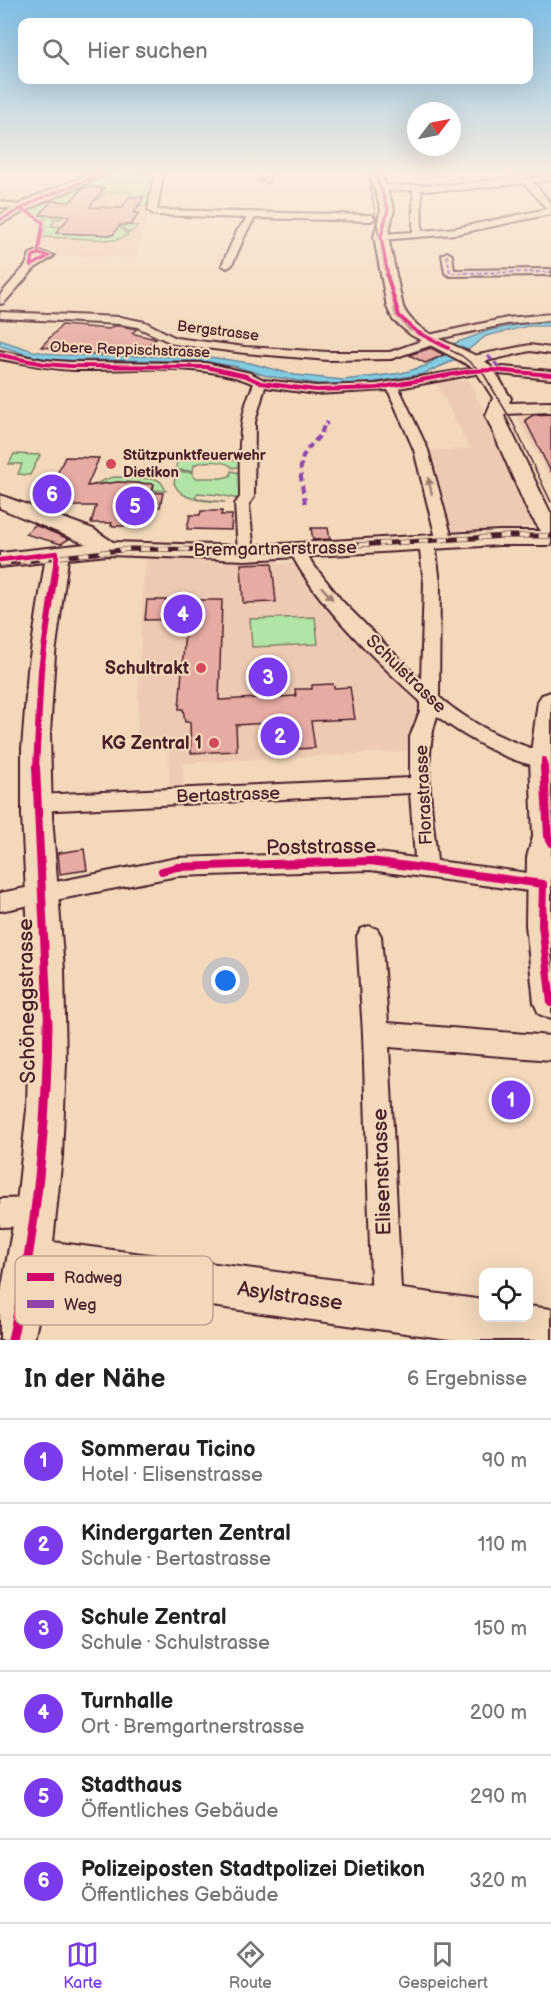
<!DOCTYPE html>
<html lang="de">
<meta charset="utf-8">
<style>
:root{--surface:#fff;--page:#f2f2f2;--text:#222;--muted:#767676;--line:#e0e0e0;--accent:#7c3aed}
body{margin:0;font-family:"Balsamiq Sans",sans-serif;background:var(--page);color:var(--text)}
.controls{position:absolute;right:18px;bottom:18px;display:grid;overflow:hidden;border-radius:12px;box-shadow:0 6px 24px #0002}
.controls button{width:54px;height:54px;display:grid;place-items:center;padding:0;border:0;border-bottom:2px solid var(--line);background:var(--surface);color:var(--text);font:30px sans-serif}
.compass{position:absolute;left:407px;top:102px;width:54px;height:54px;border-radius:50%;background:var(--surface);box-shadow:0 6px 24px #0002;rotate:58deg}
.you{position:absolute;left:226px;top:981px;width:21px;height:21px;margin:-15px;border:4px solid #fff;border-radius:50%;background:#1a73e8;box-shadow:0 0 0 9px #1a73e833}
.badge{display:grid;place-items:center;width:39px;height:39px;border-radius:50%;background:var(--accent);color:#fff;font-size:20px;font-weight:700}
.pin{position:absolute;translate:-50% -50%;border:3px solid #fff;box-shadow:0 2px 6px #0006}
.list{margin:0;padding:0;list-style:none}
h2{display:flex;justify-content:space-between;align-items:center;height:78px;margin:0;padding:0 24px;font-size:26px}
h2 small{font-size:20px;font-weight:400;color:var(--muted)}
.list li{display:grid;grid-template-columns:39px 1fr auto;gap:18px;align-items:center;box-sizing:border-box;height:84px;padding:0 24px;border-top:2px solid var(--line)}
.list b{display:block;font-size:22px;white-space:nowrap}
.list p{margin:0;font-size:20px;white-space:nowrap;color:var(--muted)}
.list em{font-size:20px;font-style:normal;color:var(--muted)}
.icon{flex:none;width:33px;height:33px;fill:none;stroke:currentColor;stroke-width:2;stroke-linecap:round;stroke-linejoin:round}
.map{position:relative;flex:none;width:551px;height:1340px;overflow:hidden}
.search{position:absolute;background:var(--surface);box-shadow:0 6px 24px #0002;left:18px;right:18px;top:18px;height:66px;display:flex;align-items:center;gap:15px;box-sizing:border-box;padding:0 21px;border-radius:12px;color:var(--muted);font-size:22px}
.sheet{height:582px;background:var(--surface)}
nav{display:flex;justify-content:space-around;align-items:center;box-sizing:border-box;height:84px;border-top:2px solid var(--line);background:var(--surface);font-size:16px;color:var(--muted)}
nav a{display:grid;justify-items:center;gap:3px}
nav .on{color:var(--accent)}
.map>svg:first-child{display:block}
</style>
<div class="map">
<svg width="551" height="1340" viewBox="0 0 551 1340">
<rect width="100%" height="100%" fill="#f3d8ba"/>
<filter id="ink" filterUnits="userSpaceOnUse"><feTurbulence type="fractalNoise" baseFrequency=".0167" numOctaves="2"/><feDisplacementMap in="SourceGraphic" scale="12" xChannelSelector="R" yChannelSelector="G"/><feConvolveMatrix kernelMatrix="1 2 1 2 8 2 1 2 1" color-interpolation-filters="sRGB"/></filter>
<g filter="url(#ink)">
<!-- built -->
<path fill="#efcab3" d="M113,173H153L155,177L141,242L134,258L55,255V250H40L45,222L27,209Z
M469,380L537,525L513,530L437,536L416,451L470,449L436,382Z
M551,410V480L515,413Z
M147,557L262,560L264,563L277,559V564L296,563L333,608L422,701L413,751L185,763L183,764L184,791L170,792L168,740H151L150,744L135,748L130,745L132,734L137,732L143,588Z"/>
<!-- green -->
<path fill="#b1e5a6" stroke="#7e8268" stroke-width="1.5" d="M113,173L154,174L149,206H139L143,197H130L131,192H105L99,199L90,200L103,188L91,186L81,188L74,198V202L51,201L40,214L65,215L60,219L52,218L56,219L51,226L68,227L57,233L113,235L115,232L113,224L138,226L130,233L119,226L128,235L116,240L43,237L45,222L42,220L47,218L41,219L27,209L52,196Z
M14,454L40,455L30,475L18,474L22,464H9Z
M163,454L229,455L230,460L240,461L241,466L233,468C226,460 204,460 194,465L193,471L176,470L177,460Z
M231,471L241,473L239,499L220,495L198,493L195,496L197,499L225,502C208,501 181,502 174,483L176,472H193V476L196,478H222L230,476Z
M115,477L156,479L161,482L166,491L153,490L154,485L118,482L100,484L98,489L102,492L45,491L43,497L53,500L52,502L40,501L41,497H31L34,492C51,487 66,491 83,488C95,487 103,478 115,477Z
M315,617L318,644L252,647L250,619Z"/>
<!-- water -->
<path fill="#81cce1" stroke="#6b8798" stroke-width="1.5" d="M551,322V326H528L486,336L453,361L423,374L351,386L318,384L267,376L234,366L198,361L57,360L34,357L0,346V340L33,351L59,355L209,357L250,363L295,375L343,380L402,373L425,366L444,354L453,344L488,331L520,324Z"/>
<!-- building -->
<path fill="#e6aba3" stroke="#4a1f2b" stroke-width="1.5" d="M83,188H104L90,207L122,208L129,197H144L134,213H139L131,225H120L113,235L56,233L70,216L40,215L51,201L70,202Z
M62,325L109,329L113,326H120L137,329L132,333L135,334L156,339L141,350L134,348L127,353L83,354L84,351L41,347Z
M431,348L444,355L425,363L409,355Z
M551,414V472L525,420L533,415Z
M65,457L99,458L87,486L118,482L154,484L152,492L163,493L160,507H136L132,526H111L112,523H91L96,506H51L53,500L46,498Z
M201,511H222L221,515H232L231,530L187,529L190,515H200Z
M35,525L69,539L61,544L25,534Z
M311,528H328L330,539L313,540Z
M272,563L276,602L243,603L241,564Z
M147,600H222L219,700L296,696L295,689H312V685L333,684L334,688L350,687L355,719L311,721L315,748L271,750L269,723L236,725L237,751L191,753L190,722H185L183,709H179L186,619L145,620Z
M84,849L87,870L60,874L58,853Z"/>
<g fill="none" stroke-linecap="round" stroke-linejoin="round">
<!-- street casing -->
<g stroke="#4a1f2b" stroke-width="4">
<path id="street" d="M154,173H162L163,178L157,209L159,210L371,215L375,218L371,221L255,218L247,231L232,265L227,268L222,265L237,231L247,218L154,215L148,210Z
M263,173H271L268,182L261,180Z
M518,173H524L529,178L551,176V180L533,182L551,204V214L456,234L381,240L376,237L381,234L413,232V190L380,191L377,190V186L458,184L520,178ZM524,183L547,209L456,228L422,231L421,190H458Z
M0,201L27,207L23,210L0,207Z
M38,251L54,256L35,268L4,303L0,304V295L26,265L30,254Z
M447,252L452,255L454,270L551,269V275L450,276L445,273L442,255Z
M0,312L120,317L145,322L176,338L245,347L328,352H390L424,340V336L507,318L551,314V320L507,324L438,339V343L391,359L328,360L245,353L174,344L137,327L120,324L0,318Z
M530,345L551,348V354L530,351L473,364L467,360L473,356Z
M0,351L44,360L70,362L206,363L250,373L264,380L316,386L377,384L475,368V374L399,388L428,450L453,542L445,547L437,542L414,450L388,390L316,394L265,387L255,422L254,497L249,504L254,553L246,558L238,553L235,504L240,497C240,460 236,418 254,384C204,361 128,371 73,370C48,369 24,363 0,359Z
M503,367L551,371V379L499,374V368Z
M427,538L435,543L440,583L439,697C473,726 509,742 551,755V765C524,773 458,733 437,716C422,761 433,814 437,861L551,876V894L370,870L267,873L177,876L0,911V893L177,858L370,852L415,858L410,793L37,811L30,808L27,803L30,798L37,795L410,778V737L420,711V701C379,664 313,600 290,551L298,546L304,548L312,563L342,601L421,681L424,583L419,543Z
M369,926L377,929L381,936L388,1023L551,1036V1060L389,1047L402,1310L398,1321L387,1325L376,1321L372,1310L363,1034L357,936L361,929Z
M36,1198L46,1202L50,1212L46,1222L36,1226L0,1227V1199Z"/>
</g>
<!-- secondary casing -->
<g stroke="#4a1f2b" stroke-width="4">
<path id="secondary" d="M95,173H111L43,202L0,224V215L35,196Z
M369,173H381L394,209L388,237L403,307C416,336 458,344 483,360C495,367 503,387 511,398L509,403L551,402V412L505,414L504,416L551,514V545H499L246,560L108,555L68,559L55,654L50,733L52,816L64,970L66,1063L62,1156L53,1242L484,1300V1318H528V1306L551,1309V1340H456L46,1283L34,1340H0V1298L17,1203L27,1109L30,970L22,816V749L28,670L45,562L0,567V553L86,544L0,508V495L93,529L113,542L246,546L499,531H541L528,512L486,416L493,398L474,368L411,335L393,320L387,307L374,237L381,209Z
M551,692V1019L539,1014L534,1003L526,925L527,857L533,836L530,760L538,701L542,695Z"/>
</g>
<!-- street -->
<use href="#street" fill="#f3d8ba" fill-rule="evenodd"/>
<!-- secondary -->
<use href="#secondary" fill="#f3d8ba" fill-rule="evenodd"/>
<!-- tram -->
<path stroke="#4a1f2b" stroke-width="1.5" d="M368,173L385,270L396,316L410,330L462,356L483,373L513,423L551,502"/>
<!-- rail casing -->
<g stroke="#4a1f2b" stroke-width="5">
<path id="rail" d="M0,564L130,549L274,550L506,536H551"/>
</g>
<!-- rail -->
<use href="#rail" stroke="#f3d8ba" stroke-width="4" stroke-dasharray="10" stroke-linecap="butt"/>
<!-- quiet-far2 -->
<path stroke="#8e44ad" stroke-width="2" stroke-dasharray="4.5 2" stroke-linecap="butt" d="M447,255L450,273L551,272"/>
<!-- quiet-far1 -->
<path stroke="#8e44ad" stroke-width="3" stroke-dasharray="6 3" stroke-linecap="butt" d="M488,356L503,371"/>
<!-- quiet -->
<path stroke="#8e44ad" stroke-width="4" stroke-dasharray="7 4" stroke-linecap="butt" d="M305,503C303,487 296,466 306,451C314,440 322,438 324,424L328,423"/>
<!-- cycleway-far5 casing -->
<g stroke="#f3d8ba" stroke-width="5">
<path id="cycleway-far5" d="M375,173L388,209L381,237L388,276
M19,210L26,211L43,222L38,254
M0,220L39,199L105,173
M38,254L49,256L31,266L33,256Z"/>
</g>
<!-- cycleway-far4 casing -->
<g stroke="#f3d8ba" stroke-width="6">
<path id="cycleway-far4" d="M387,275L399,316L417,332L448,348
M0,355L44,364L70,366L206,367L246,376L261,383L316,390L377,388L471,371L492,370L551,375"/>
</g>
<!-- cycleway-far3 casing -->
<g stroke="#f3d8ba" stroke-width="8">
<path id="cycleway-far3" d="M0,560L57,553L56,566"/>
</g>
<!-- cycleway-far2 casing -->
<g stroke="#f3d8ba" stroke-width="10">
<path id="cycleway-far2" d="M544,760V769
M36,769L41,670L56,565"/>
</g>
<!-- cycleway-far1 casing -->
<g stroke="#f3d8ba" stroke-width="11">
<path id="cycleway-far1" d="M36,767L48,1022
M544,767L548,836L551,843
M162,871L177,867L370,861L543,884L542,925L551,1003"/>
</g>
<!-- cycleway casing -->
<g stroke="#f3d8ba" stroke-width="13">
<path id="cycleway" d="M12,1340C36,1234 47,1129 48,1021"/>
</g>
<!-- cycleway-far5 -->
<use href="#cycleway-far5" stroke="#d6006c" stroke-width="3"/>
<!-- cycleway-far4 -->
<use href="#cycleway-far4" stroke="#d6006c" stroke-width="4"/>
<!-- cycleway-far3 -->
<use href="#cycleway-far3" stroke="#d6006c" stroke-width="4.5"/>
<!-- cycleway-far2 -->
<use href="#cycleway-far2" stroke="#d6006c" stroke-width="6"/>
<!-- cycleway-far1 -->
<use href="#cycleway-far1" stroke="#d6006c" stroke-width="8"/>
<!-- cycleway -->
<use href="#cycleway" stroke="#d6006c" stroke-width="9"/>
</g>
<!-- one-way arrows -->
<defs><path id="oneway-solid" d="M-6-.8H1V-3.2L6.5 0L1 3.2V.8H-6Z" transform="scale(1.5)"/></defs>
<g fill="#9e7c72">
<use href="#oneway-solid" transform="translate(430 486) rotate(-103)"/>
<use href="#oneway-solid" transform="translate(327 593) rotate(49)"/>
</g>
</g>
<!-- sky -->
<linearGradient id="sky" x2="0" y2="1"><stop stop-color="#7fbee5"/><stop offset="0.48" stop-color="#faede0"/><stop offset="1" stop-color="#faede0" stop-opacity="0"/></linearGradient>
<rect width="551" height="360" fill="url(#sky)"/>
<!-- markers -->
<g fill="#d1495b" stroke="#f3d8ba" stroke-width="2">
<circle cx="111" cy="464" r="6"/>
<circle cx="201" cy="668" r="6"/>
<circle cx="214" cy="743" r="6"/>
</g>
<g text-anchor="middle" dominant-baseline="central" stroke-width="4.5" stroke-linejoin="round" paint-order="stroke">
<!-- far-street labels -->
<g font-size="15" fill="#4a1f2b" stroke="#f3d8ba">
<text transform="translate(218 331) rotate(7)">Bergstrasse</text>
<text transform="translate(130 350) rotate(2)">Obere Reppischstrasse</text>
</g>
<!-- far-poi labels -->
<g font-size="15" font-weight="bold" fill="#4a1f2b" stroke="#f3d8ba" text-anchor="start">
<text x="123" y="455">Stützpunktfeuerwehr<tspan x="123" dy="17">Dietikon</tspan></text>
</g>
<!-- street labels -->
<g font-size="18" fill="#4a1f2b" stroke="#f3d8ba">
<text transform="translate(275 549) rotate(-1)">Bremgartnerstrasse</text>
<text transform="translate(406 674) rotate(44)">Schulstrasse</text>
<text transform="translate(228 795) rotate(-2)">Bertastrasse</text>
<text transform="translate(424 795) rotate(-93)">Florastrasse</text>
</g>
<!-- poi labels -->
<g font-size="18" font-weight="bold" fill="#4a1f2b" stroke="#f3d8ba" text-anchor="end">
<text x="189" y="668">Schultrakt</text>
<text x="202" y="743">KG Zentral 1</text>
</g>
<!-- near-street labels -->
<g font-size="21" fill="#4a1f2b" stroke="#f3d8ba">
<text transform="translate(321 847) rotate(-1)">Poststrasse</text>
<text transform="translate(27 1001) rotate(-91)">Schöneggstrasse</text>
<text transform="translate(382 1172) rotate(-92)">Elisenstrasse</text>
<text transform="translate(290 1296) rotate(8)">Asylstrasse</text>
</g>
</g>
<!-- legend -->
<rect x="15" y="1256" width="198" height="69" rx="9" fill="#f3d8ba" stroke="#c0a08f" stroke-width="1.5"/>
<rect x="27" y="1273" width="27" height="8" fill="#d6006c"/>
<rect x="27" y="1300" width="27" height="8" fill="#8e44ad"/>
<g font-size="16" fill="#4a1f2b">
<text x="64" y="1283">Radweg</text>
<text x="64" y="1310">Weg</text>
</g>
</svg>
<div class="controls">
<button><svg class="icon" aria-label="locate" viewBox="0 0 24 24"><circle cx="12" cy="12" r="6"/><path d="M12 2v4M12 18v4M2 12h4M18 12h4"/></svg></button>
</div>
<svg class="compass" viewBox="-18 -18 36 36"><path d="M0-13l5 13h-10z" fill="#e53935"/><path d="M0 13l5-13h-10z" fill="#767676"/></svg>
<div class="you"></div>
<div class="pin badge" style="left:511px;top:1100px">1</div>
<div class="pin badge" style="left:280px;top:736px">2</div>
<div class="pin badge" style="left:268px;top:677px">3</div>
<div class="pin badge" style="left:183px;top:614px">4</div>
<div class="pin badge" style="left:135px;top:506px">5</div>
<div class="pin badge" style="left:52px;top:494px">6</div>
<div class="search"><svg class="icon" aria-label="search" viewBox="0 0 24 24"><circle cx="10" cy="10" r="6"/><path d="M15 15l6 6"/></svg>Hier suchen</div>
</div>
<section class="sheet">
<h2>In der Nähe<small>6 Ergebnisse</small></h2>
<ul class="list">
<li><span class="badge">1</span><div><b>Sommerau Ticino</b><p>Hotel · Elisenstrasse</p></div><em>90 m</em></li>
<li><span class="badge">2</span><div><b>Kindergarten Zentral</b><p>Schule · Bertastrasse</p></div><em>110 m</em></li>
<li><span class="badge">3</span><div><b>Schule Zentral</b><p>Schule · Schulstrasse</p></div><em>150 m</em></li>
<li><span class="badge">4</span><div><b>Turnhalle</b><p>Ort · Bremgartnerstrasse</p></div><em>200 m</em></li>
<li><span class="badge">5</span><div><b>Stadthaus</b><p>Öffentliches Gebäude</p></div><em>290 m</em></li>
<li><span class="badge">6</span><div><b>Polizeiposten Stadtpolizei Dietikon</b><p>Öffentliches Gebäude</p></div><em>320 m</em></li>
</ul>
</section>
<nav>
<a class="on"><svg class="icon" aria-label="map" viewBox="0 0 24 24"><path d="M3 6l6-2 6 2 6-2v14l-6 2-6-2-6 2zM9 4v14M15 6v14"/></svg>Karte</a>
<a><svg class="icon" aria-label="directions" viewBox="0 0 24 24"><path d="M12 3l9 9-9 9-9-9zM9 14v-3h6M13 9l2 2-2 2"/></svg>Route</a>
<a><svg class="icon" aria-label="saved" viewBox="0 0 24 24"><path d="M7 4h10v16l-5-4-5 4z"/></svg>Gespeichert</a>
</nav>
